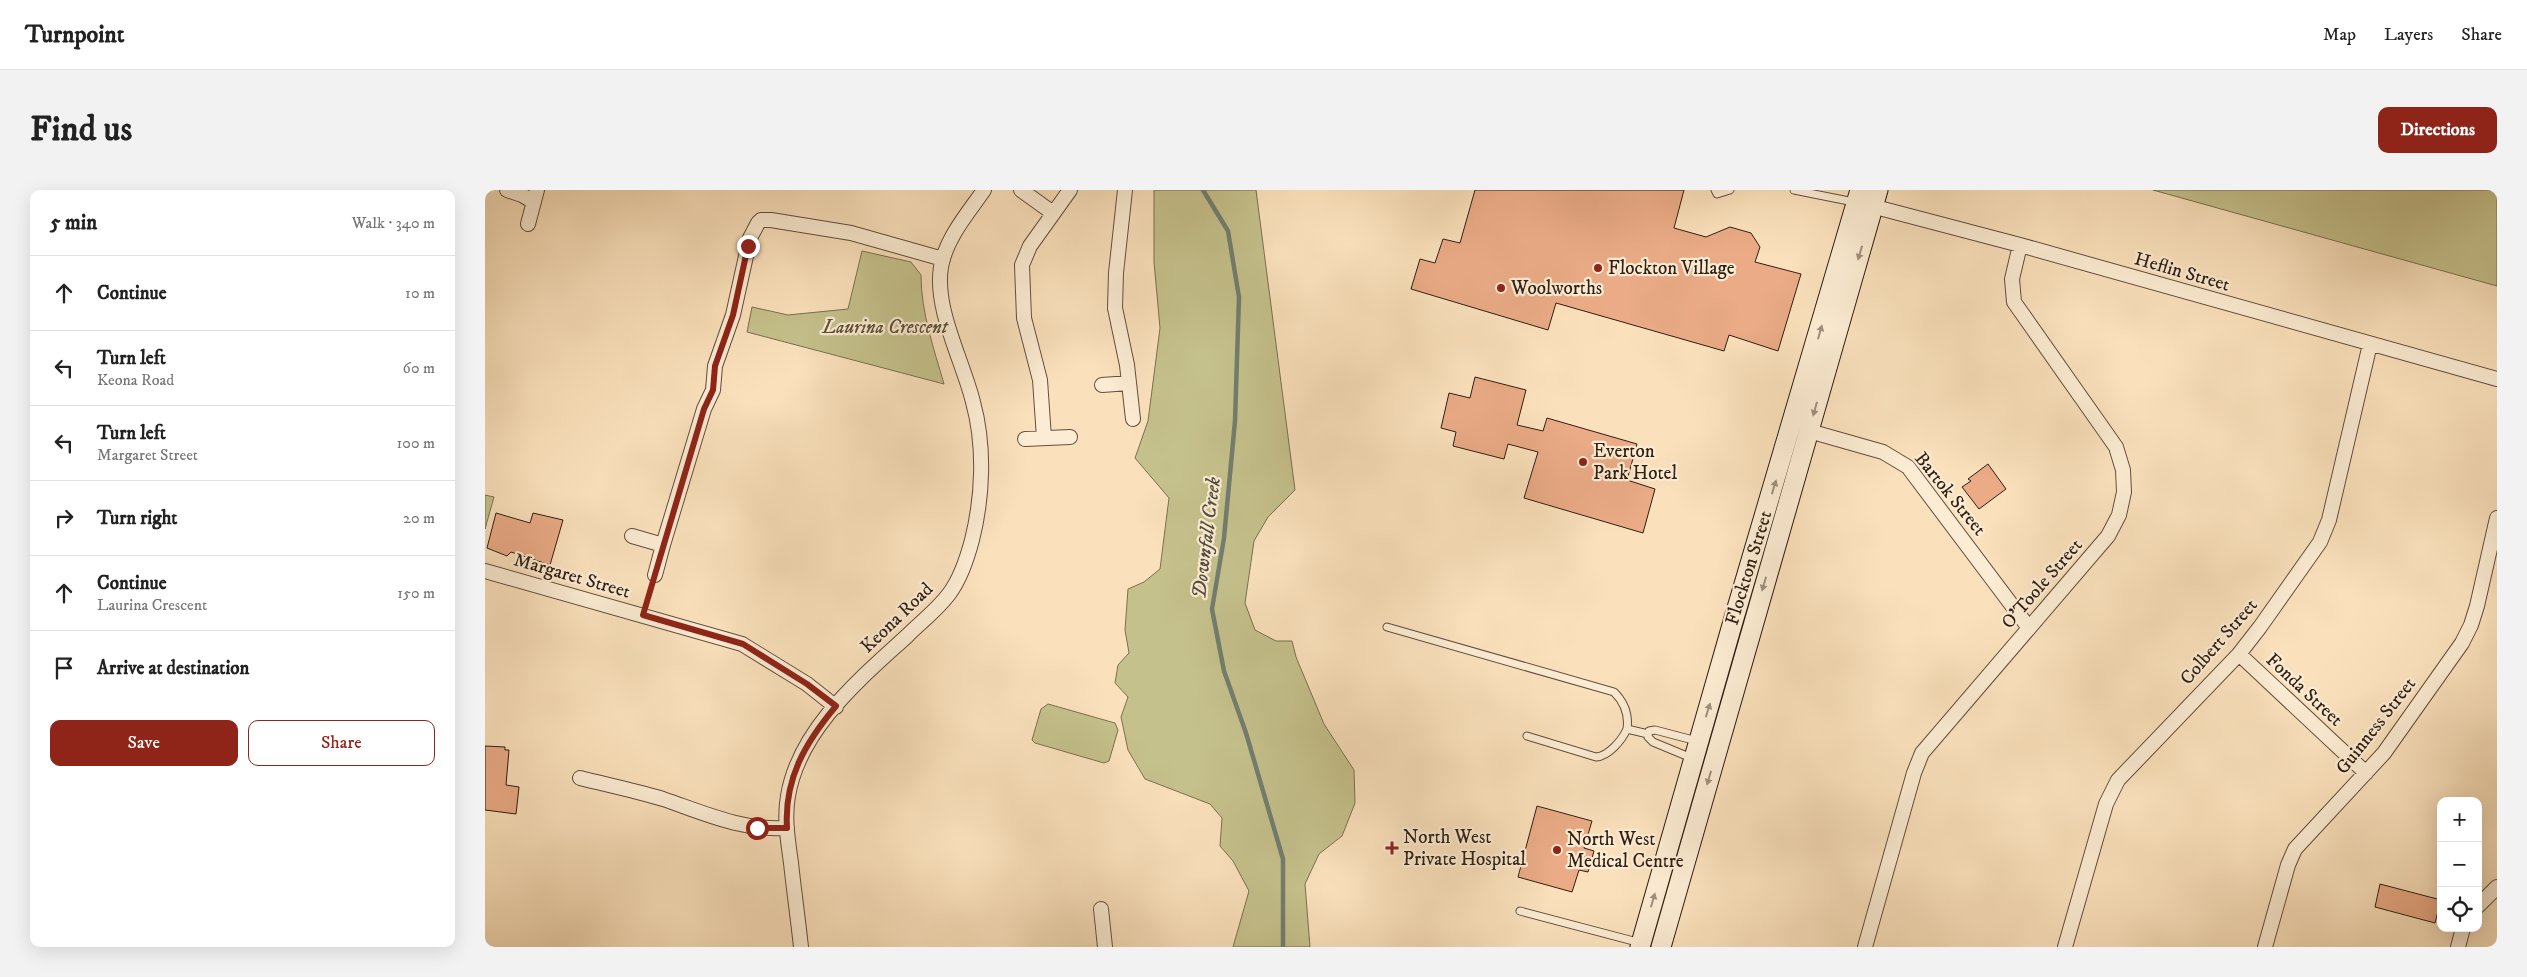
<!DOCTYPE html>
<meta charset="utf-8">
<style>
:root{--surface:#fff;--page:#f2f2f2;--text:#222;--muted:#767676;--line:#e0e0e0;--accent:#8f2418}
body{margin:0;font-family:"IM FELL DW Pica",serif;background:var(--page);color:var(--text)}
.controls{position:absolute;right:15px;bottom:15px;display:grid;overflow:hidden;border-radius:10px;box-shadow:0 5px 20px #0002}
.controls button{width:45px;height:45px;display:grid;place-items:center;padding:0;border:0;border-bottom:1px solid var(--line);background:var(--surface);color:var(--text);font:25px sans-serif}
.stop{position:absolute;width:15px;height:15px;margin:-11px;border:4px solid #8f2418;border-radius:50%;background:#fff}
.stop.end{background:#8f2418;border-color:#fff;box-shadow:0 1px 5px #0008}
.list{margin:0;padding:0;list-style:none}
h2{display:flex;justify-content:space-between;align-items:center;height:65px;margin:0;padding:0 20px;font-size:21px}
h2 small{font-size:16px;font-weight:400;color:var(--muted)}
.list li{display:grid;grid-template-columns:32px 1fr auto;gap:15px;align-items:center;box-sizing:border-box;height:75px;padding:0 20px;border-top:1px solid var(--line)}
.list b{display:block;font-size:19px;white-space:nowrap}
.list p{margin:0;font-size:16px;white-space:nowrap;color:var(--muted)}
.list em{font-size:16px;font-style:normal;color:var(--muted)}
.actions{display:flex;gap:10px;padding:15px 20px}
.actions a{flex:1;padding:11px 0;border:1px solid var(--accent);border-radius:10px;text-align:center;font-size:18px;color:var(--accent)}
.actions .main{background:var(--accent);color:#fff}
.icon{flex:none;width:28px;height:28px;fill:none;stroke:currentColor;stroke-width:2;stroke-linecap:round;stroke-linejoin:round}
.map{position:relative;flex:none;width:2012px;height:757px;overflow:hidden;border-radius:10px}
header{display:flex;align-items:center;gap:30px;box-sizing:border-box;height:70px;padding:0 25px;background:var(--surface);border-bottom:1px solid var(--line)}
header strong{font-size:24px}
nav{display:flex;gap:28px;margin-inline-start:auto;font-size:18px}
.intro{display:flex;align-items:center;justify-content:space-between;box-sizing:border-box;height:120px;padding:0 30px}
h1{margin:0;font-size:35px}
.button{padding:12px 22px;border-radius:10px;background:var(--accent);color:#fff;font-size:18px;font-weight:700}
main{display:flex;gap:30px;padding:0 30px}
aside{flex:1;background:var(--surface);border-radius:10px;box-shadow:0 5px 20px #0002}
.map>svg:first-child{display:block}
</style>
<header>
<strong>Turnpoint</strong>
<nav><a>Map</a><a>Layers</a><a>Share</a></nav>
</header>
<div class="intro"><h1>Find us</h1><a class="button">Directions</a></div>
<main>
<aside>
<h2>5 min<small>Walk · 340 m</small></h2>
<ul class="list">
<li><svg class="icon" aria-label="ahead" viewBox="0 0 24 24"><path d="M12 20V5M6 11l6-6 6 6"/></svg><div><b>Continue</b></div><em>10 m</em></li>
<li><svg class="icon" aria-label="left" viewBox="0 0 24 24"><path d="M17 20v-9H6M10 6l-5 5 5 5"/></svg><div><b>Turn left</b><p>Keona Road</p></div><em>60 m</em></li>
<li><svg class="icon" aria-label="left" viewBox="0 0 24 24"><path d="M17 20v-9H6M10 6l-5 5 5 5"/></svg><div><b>Turn left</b><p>Margaret Street</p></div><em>100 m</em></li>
<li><svg class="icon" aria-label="right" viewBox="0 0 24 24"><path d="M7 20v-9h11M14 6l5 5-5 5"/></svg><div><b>Turn right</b></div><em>20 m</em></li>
<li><svg class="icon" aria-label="ahead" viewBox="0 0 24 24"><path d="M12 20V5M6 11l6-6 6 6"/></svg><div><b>Continue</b><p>Laurina Crescent</p></div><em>150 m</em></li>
<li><svg class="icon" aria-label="arrive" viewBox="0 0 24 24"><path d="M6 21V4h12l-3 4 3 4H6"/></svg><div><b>Arrive at destination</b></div></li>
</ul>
<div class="actions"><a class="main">Save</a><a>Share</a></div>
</aside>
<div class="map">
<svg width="2012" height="757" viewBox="0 0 2012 757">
<rect width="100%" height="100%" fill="#fae1bc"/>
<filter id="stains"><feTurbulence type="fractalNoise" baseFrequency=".004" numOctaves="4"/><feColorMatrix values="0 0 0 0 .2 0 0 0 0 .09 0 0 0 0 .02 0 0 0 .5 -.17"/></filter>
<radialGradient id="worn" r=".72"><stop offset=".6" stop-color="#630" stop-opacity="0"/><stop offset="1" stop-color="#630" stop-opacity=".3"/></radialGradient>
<!-- green -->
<path fill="#c5c18c" stroke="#7a7050" d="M669,0H771L810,300L783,327L769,351L760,413L770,440L791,451H807L811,467L839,534L869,580L870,613L857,646L834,664L820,694L825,757H748L764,701L748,671L735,656L737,628L725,614L660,589L643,560L636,527L643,507L630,493L633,475L644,463L640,440L643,399L659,392L675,379L684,308L650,268L663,231L675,138L669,72Z
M1668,0H2012V96Z
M377,61L426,72L436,85C436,123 449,159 459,194L262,142L267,117L303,125L363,119Z
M0,305L9,307L0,339Z
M563,514L630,533L633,540L624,571L619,573L550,553L547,550L556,519Z"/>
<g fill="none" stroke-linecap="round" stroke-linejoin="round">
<!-- stream -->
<path stroke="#727e6f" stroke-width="4.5" d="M718,0L743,41L754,107L750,231L739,348L727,419L739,481L761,543L798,669V757"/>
</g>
<!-- building -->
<path fill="#eaab86" stroke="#2f1e14" d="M990,0H1199L1189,38L1221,47L1245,37L1266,43L1275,57L1270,72L1316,84L1293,161L1244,145L1239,161L1071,113L1063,140L926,99L935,69L950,73L958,49L975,53Z
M990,187L1041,200L1032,235L1058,241L1062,228L1152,254L1142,290L1170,299L1158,343L1039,308L1053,262L1023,254L1019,269L968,256L971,242L956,238L964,203L985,208Z
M1503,274L1521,299L1494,319L1477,297L1486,291L1483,289Z
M11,323L45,333L48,323L78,330L65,375L26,362L22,366L2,358Z
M0,556L20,557V560H24L21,595L34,597L31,624L0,620Z
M1052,616L1107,631L1099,658L1109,661L1103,682L1094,680L1087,702L1033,687Z
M1895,694L1956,710L1950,733L1890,717Z"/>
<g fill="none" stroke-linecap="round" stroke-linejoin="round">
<!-- lane casing -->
<g stroke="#624f3e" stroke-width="9">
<path id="lane" d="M1230,0L1232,4L1245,0
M1309,0L1369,12
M902,437L1129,502C1139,512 1144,525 1142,539
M1042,546L1111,567C1124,566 1137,550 1142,539L1163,544
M1209,569L1168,552L1163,547L1164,541L1170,540L1212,551
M1035,721L1156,753"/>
</g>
<!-- street casing -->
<g stroke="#624f3e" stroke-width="16">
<path id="street" d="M22,0L37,5L49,12
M536,0L568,23
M640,0L631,83L630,118L642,175L648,229
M1379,14L1535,55L2012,189
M43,34L52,0
M617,195L644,193
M1324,241L1398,262L1423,277L1544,438
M559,248L555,190L539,128L537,75L545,56L585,0
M540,249L585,247
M147,346L178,355L170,385
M178,355L219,219L228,200L230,176L248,125L265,48L273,33L276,30H286L366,43L458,69
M0,381L257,454L322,494L351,517
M1754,464L1881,583
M95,588C123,595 151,601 178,609C219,623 258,641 302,638
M1993,716L2012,697
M616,719L620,757
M316,757C313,729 309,701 306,673C303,651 299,628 303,606C314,539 375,489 422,446C436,432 452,420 464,404C476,388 482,369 487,350C498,306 500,256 488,212C478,171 449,119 456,77C461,48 483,23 499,0
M1380,757L1429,583L1437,563L1623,346L1634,325L1639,302L1638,280L1631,257L1529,112L1527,89L1535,55
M1580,757L1621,614L1633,590L1754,464L1775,437L1835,352L1844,330L1885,154
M1780,757L1803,675L1810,659L1899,563L1977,453L1986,435L1992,416L2012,328
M1973,757L1978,738"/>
</g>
<!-- secondary casing -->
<g stroke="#2f1e14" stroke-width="21">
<path id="secondary" d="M1155,757L1247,435L1375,0
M1176,757L1393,0"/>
</g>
<!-- path -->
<path stroke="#2f1e14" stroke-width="2.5" stroke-dasharray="1 2.5" stroke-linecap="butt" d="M162,413L166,399"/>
<!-- lane -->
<use href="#lane" stroke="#fcecd3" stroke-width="7"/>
<!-- street -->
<use href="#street" stroke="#fcecd3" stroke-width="14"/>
<!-- secondary -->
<use href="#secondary" stroke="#fcecd3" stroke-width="19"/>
</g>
<!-- one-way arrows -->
<defs><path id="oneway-solid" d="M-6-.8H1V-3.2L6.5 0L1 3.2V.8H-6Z" transform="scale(1.25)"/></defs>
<g fill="#a08f7d">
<use href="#oneway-solid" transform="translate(1375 63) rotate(106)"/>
<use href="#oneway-solid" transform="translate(1335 142) rotate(-74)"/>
<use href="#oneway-solid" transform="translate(1330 219) rotate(106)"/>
<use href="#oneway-solid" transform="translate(1289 297) rotate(-73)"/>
<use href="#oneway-solid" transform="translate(1279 394) rotate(106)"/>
<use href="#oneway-solid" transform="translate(1223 520) rotate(-73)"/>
<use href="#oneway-solid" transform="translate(1224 588) rotate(106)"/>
<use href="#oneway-solid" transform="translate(1168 710) rotate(-74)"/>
</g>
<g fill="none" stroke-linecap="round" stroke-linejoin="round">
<!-- route -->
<path stroke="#8f2418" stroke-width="6" d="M263,56L248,125L230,176L228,200L219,219L158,425L258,454L322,494L351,516C320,553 299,589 302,638H272"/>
</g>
<!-- markers -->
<g fill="#8f2418" stroke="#fcecd3" stroke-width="2">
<circle cx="1113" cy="78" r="5"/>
<circle cx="1016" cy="98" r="5"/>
<circle cx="1098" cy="272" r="5"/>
<path d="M904.5 650.5h5v5h5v5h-5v5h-5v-5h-5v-5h5z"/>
<circle cx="1072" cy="660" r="5"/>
</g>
<g text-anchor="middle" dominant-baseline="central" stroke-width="4.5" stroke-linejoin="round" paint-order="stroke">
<!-- poi labels -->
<g font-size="19" fill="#2f1e14" stroke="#fcecd3" text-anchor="start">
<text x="1123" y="78">Flockton Village</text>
<text x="1026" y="98">Woolworths</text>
<text x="1108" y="261">Everton<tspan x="1108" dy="22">Park Hotel</tspan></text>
<text x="918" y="647">North West<tspan x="918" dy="22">Private Hospital</tspan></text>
<text x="1082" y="649">North West<tspan x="1082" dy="22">Medical Centre</tspan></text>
</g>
<!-- street labels -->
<g font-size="19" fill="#2f1e14" stroke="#fcecd3">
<text transform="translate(1697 82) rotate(16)">Heflin Street</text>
<text transform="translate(1465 304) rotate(51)">Bartok Street</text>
<text transform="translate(1264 378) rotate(-73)">Flockton Street</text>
<text transform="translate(87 386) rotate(16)">Margaret Street</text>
<text transform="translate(1557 394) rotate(-49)">O'Toole Street</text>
<text transform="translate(412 428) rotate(-44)">Keona Road</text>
<text transform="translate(1734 452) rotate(-49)">Colbert Street</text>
<text transform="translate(1819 500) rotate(43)">Fonda Street</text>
<text transform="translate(1891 536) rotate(-52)">Guinness Street</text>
</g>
<!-- park labels -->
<g font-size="19" font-style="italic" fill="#5c4f38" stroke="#fcecd3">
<text x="400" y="137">Laurina Crescent</text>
</g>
<!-- water labels -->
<g font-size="20" font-style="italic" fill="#514e41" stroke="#fcecd3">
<text transform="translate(722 348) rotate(-83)">Downfall Creek</text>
</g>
</g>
<rect width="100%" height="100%" filter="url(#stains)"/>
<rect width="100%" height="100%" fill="url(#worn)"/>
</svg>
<div class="controls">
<button>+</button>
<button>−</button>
<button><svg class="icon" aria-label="locate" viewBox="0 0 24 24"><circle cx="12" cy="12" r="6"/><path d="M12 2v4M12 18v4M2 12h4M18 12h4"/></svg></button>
</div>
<div class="stop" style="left:272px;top:638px"></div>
<div class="stop end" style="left:263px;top:56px"></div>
</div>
</main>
